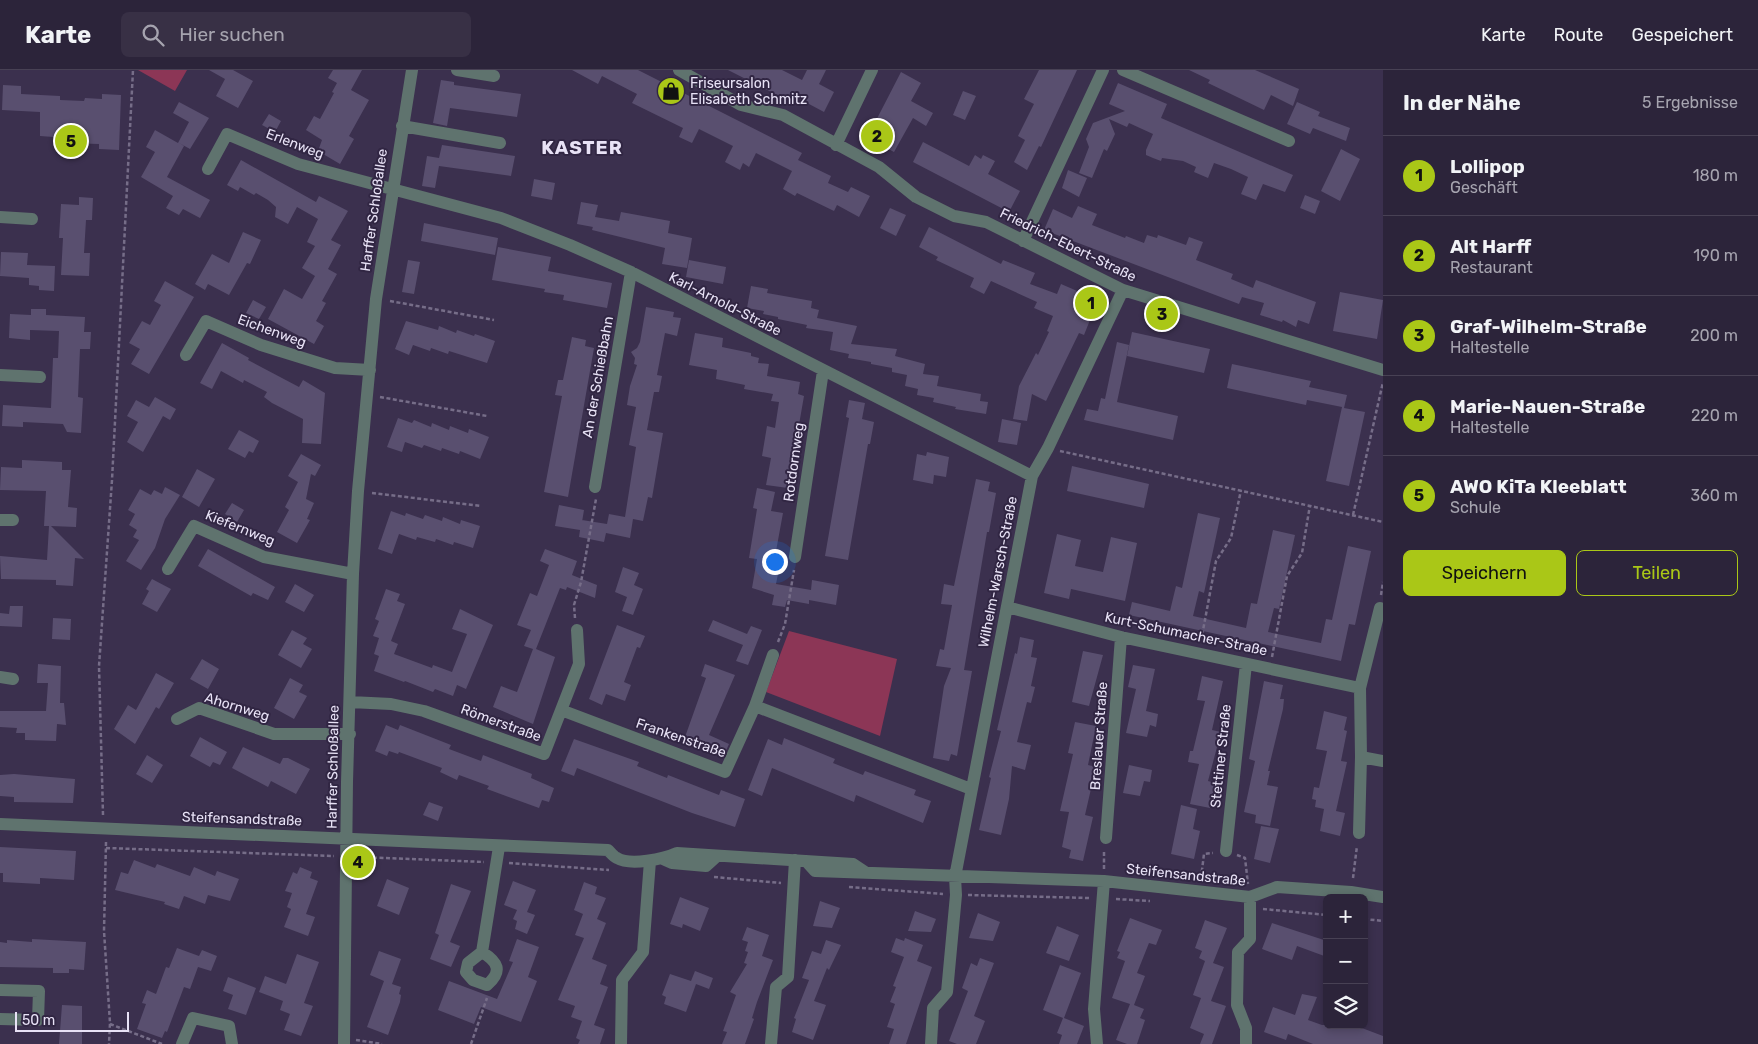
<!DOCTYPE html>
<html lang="de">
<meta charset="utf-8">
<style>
:root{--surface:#2c243a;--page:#383045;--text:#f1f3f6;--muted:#a6a4af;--line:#484154;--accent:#aac717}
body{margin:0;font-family:Rubik,sans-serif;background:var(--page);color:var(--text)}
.controls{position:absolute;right:15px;bottom:15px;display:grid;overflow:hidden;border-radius:8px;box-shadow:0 2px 8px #0003}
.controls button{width:45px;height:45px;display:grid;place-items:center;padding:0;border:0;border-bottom:1px solid var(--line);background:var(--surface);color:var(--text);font:25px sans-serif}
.scale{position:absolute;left:15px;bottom:12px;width:114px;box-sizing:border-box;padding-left:5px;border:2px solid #e8e2f6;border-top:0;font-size:14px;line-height:18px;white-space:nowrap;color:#e8e2f6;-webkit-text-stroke:4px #312643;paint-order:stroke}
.you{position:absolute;left:774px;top:491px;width:18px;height:18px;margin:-12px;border:4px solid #fff;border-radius:50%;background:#1a73e8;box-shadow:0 0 0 8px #1a73e833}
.badge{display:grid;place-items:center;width:32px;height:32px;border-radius:50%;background:var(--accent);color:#111;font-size:16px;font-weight:700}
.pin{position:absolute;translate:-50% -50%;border:2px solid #fff;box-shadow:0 1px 5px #0006}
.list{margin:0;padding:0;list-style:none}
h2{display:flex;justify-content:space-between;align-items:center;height:65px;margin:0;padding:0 20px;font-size:21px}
h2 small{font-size:16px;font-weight:400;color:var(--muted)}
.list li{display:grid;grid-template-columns:32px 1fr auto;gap:15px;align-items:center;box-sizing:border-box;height:80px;padding:0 20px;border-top:1px solid var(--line)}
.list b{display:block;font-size:19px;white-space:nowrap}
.list p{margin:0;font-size:16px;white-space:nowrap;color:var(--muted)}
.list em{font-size:16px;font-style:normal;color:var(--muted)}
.actions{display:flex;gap:10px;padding:15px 20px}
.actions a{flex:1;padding:11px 0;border:1px solid var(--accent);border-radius:8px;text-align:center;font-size:18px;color:var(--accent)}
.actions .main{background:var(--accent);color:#111}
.icon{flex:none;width:28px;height:28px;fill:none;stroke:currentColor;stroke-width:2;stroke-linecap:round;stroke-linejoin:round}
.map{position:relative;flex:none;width:1383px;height:974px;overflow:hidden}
header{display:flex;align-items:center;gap:30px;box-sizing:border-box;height:70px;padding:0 25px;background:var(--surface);border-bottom:1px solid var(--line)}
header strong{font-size:24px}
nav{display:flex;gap:28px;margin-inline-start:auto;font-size:18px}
.search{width:350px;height:45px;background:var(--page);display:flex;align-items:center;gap:12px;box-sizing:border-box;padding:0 18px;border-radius:8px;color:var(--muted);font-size:19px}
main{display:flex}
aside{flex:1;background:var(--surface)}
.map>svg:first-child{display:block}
</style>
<header>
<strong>Karte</strong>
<div class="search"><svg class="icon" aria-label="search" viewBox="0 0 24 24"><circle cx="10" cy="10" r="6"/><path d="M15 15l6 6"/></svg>Hier suchen</div>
<nav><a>Karte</a><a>Route</a><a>Gespeichert</a></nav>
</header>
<main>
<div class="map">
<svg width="1383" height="974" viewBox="0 0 1383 974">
<rect width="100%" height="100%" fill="#3b304e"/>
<!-- green -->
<path fill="#8c3656" d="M138,0H187L175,21Z
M789,561L897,589L880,666L766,622Z"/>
<!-- building -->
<path fill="#594f6f" d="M209,0H233L253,11L238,38L216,26L225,9Z
M333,0H362L351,20L369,30L349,66L354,69L340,94L318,81L322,70L306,60L314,46L320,49L334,23L332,22L337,13L328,8Z
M572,0H638L802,83L798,90L831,106L828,113L848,122L851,117L870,126L859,147L837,135L834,141L797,123L795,126L783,119L792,101L756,83L749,97L743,93L740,100L725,92L733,76L699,59L692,73L679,67L683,58L632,33L637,24L602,6L598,14Z
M728,0H782L802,10L807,0H826L819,14L834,22L824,42L794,26L791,32Z
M1039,0H1077L1041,77L1039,76L1027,100L1014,92L1025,70L1018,66L1034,34L1024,29Z
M1189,0H1255L1299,19L1293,36L1271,25L1264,40L1208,13L1210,10Z
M901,2L921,13L911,31L933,43L926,56L913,48L894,82L867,68Z
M441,10L454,12V15L521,24L517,47L450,38L447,56L433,53Z
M1118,13L1167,34L1161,48L1293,105L1285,122L1263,114L1256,130L1241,124L1248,107L1231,99L1214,93L1208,108L1194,102L1196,97L1183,91L1162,88L1161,91L1153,88L1146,85V80L1153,64L1129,53L1127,57L1109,49L1115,64L1107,81L1104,79L1092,108L1079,103L1089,77L1086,69L1093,53L1125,41L1109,34Z
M3,15L21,16V24L60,26V30L84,31L85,28L102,29V24L121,25L119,80L99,79V74L66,73L67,68L40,66V42L2,40Z
M963,21L976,26L965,50L953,45Z
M179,32L209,48L190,79L179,73L184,76L167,107L210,130L200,148L183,139L179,145L166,138L173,126L141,107L155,82L146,77L155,60L178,73L189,52L173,43Z
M1297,32L1320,42L1318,46L1350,58L1346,71L1313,58L1310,64L1287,54Z
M269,44L281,51L275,62L262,55Z
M923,72L969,96L975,85L981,89L983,85L995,91L988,104L1020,121L1009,142L913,92Z
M442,75L515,86L511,106L439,96L435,118L422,116L427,86L439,88Z
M1341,79L1360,89L1340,131L1321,121Z
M241,90L316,132L319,126L348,141L331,170L341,175L328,199L337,204L322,231L326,233L316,251L324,256L314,274L268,249L284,219L302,229L315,206L302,198L315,176L307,172L318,149L297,137L288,154L275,147L276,137L268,130L256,123L254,125L240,117L238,121L227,115Z
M1068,100L1087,108L1079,127L1062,118Z
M534,109L555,113L552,130L531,126Z
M1305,125L1320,131L1315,144L1300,138Z
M79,127L93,128L92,150H86L84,183H90L89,206L61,205L63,168H59L61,134L79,135Z
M581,132L598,135L595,147L619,151L621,142L670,151L668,163L692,168L687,198L662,194L665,178L592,160L594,153L593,157L577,154Z
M1078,136L1097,144L1092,155L1125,168L1126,166L1144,173L1147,165L1157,168L1158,165L1186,175L1189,167L1203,172L1196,190L1233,204L1231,209L1253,218L1256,210L1316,232L1309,254L1298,250L1296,257L1283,250L1282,252L1260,245L1264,233L1242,227L1239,234L1044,160L1053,139L1072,148Z
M890,138L906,145L896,166L880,158Z
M424,153L498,168L495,185L421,171Z
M929,157L1001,194L1003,190L1035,203L1030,214L1057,224L1061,214L1098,230L1084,265L1079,263L1046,331L1032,324L1027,351L1013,349L1019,316L1036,283L1038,285L1049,262L1047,261L1053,246L1034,238L1037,232L991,211L984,224L970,217L974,208L936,190L938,187L919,177Z
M243,162L261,170L250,194L247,193L229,225L208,214L205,220L195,214L212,184L229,193Z
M498,177L551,187L548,201L612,213L607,238L563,230L564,225L544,222L545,219L492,210Z
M1,182L28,183L27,195L55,196L54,221L39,220V216L29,215V208L0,206Z
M408,190L420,192L414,224L402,222Z
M689,190L726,197L723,214L686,207Z
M165,211L194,227L149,304L131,294L140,279L129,273L142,251L150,255L161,235L154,231Z
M751,216L768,219L767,223L812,231L811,238L819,240L817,248L857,256L851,274L897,279L895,286L925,294L923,304L939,306L937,316L981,324L980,331L988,332L986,344L955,339L956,337L933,332L934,328L917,325L918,319L905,316L907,305L892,302V298L871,294V292L848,288L849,284L830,280L833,262L806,258L807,255L778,249V247L763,244L764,241L747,238Z
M1340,222L1383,230L1377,269L1333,261Z
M253,230L266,237L259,249L246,243Z
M646,237L674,242L673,247L681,248L677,266L665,263L657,305L662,306L659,322H654L647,360L663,363L652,428L648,427L643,451L633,449L630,468L606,463L604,472L579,467L580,460L555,456L559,435L584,440L582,452V450L607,454L609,444L625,447L636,377L629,375L636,337L627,335L630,316L637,295L634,294L635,288L631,282L637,278L640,272Z
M31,239H46V245L85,247L84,262H91L90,279H80L78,327L83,328L81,363L67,362L63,354L23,352V357L2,356L3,335L51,338L53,288H58L59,261L30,260V270L9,268L10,244L31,245Z
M406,251L438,260L439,256L456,263L457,260L474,266L475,264L495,271L487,293L449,281L448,284L431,278L430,281L413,275L409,285L395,279Z
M1132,262L1210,279L1204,303L1127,286Z
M695,263L723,268L722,277L751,283V286L759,288L758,293L769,294L767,306L800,312L798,324L804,326L788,418L766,415L771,388L762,386L767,356L775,358L779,332L771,331L773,324L744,319L745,315L716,309L717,300L689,295Z
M572,267L586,270L585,276L594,278L568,427L544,422L562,326L555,325L558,310H563Z
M1117,272L1129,275L1117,332L1178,346L1173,370L1084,350L1087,339L1098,341L1101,328L1105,329Z
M222,273L249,288L248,290L299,317L303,310L325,323L321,374L302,373L303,349L272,333L264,327L267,322L244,310L243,313L221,301L212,319L200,313Z
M1232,294L1311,311L1309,317L1347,325L1344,338L1365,342L1349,416L1326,411L1342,337L1307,330L1306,335L1227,318Z
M155,327L176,339L170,350L163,346L143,382L127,372L138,352L127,346L136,330L149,337Z
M849,330L865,333L862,349L874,352L870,374H868L848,490L825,486L849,348L846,347Z
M398,348L412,353L414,350L431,357L432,353L449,360L450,356L468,363L469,359L489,367L480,389L460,381L459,384L442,378L441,381L424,375L422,378L405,372L402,382L387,377Z
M1002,349L1021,353L1017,375L998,372Z
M239,360L259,371L253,383L249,381L245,388L228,379Z
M927,382L949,387L946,407L934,405L933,414L913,410L917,384L926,386Z
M301,384L321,395L315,406L311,404L306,429L314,433L307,449L310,450L297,473L277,462L289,440L285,437L298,412L288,406Z
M22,390L62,392V400H71L68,437L77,438L76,457L51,456L84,489L75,488L73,516L56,515V510L1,509L0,486L47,490L49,456H44L46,421L0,420L1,397L22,398Z
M1072,396L1149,414L1144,438L1067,421Z
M197,399L215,409L199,437L182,427Z
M976,409L990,412L988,421L996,423L989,462H987L964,600L972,601L957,686L951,684L949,691L933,688L944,616L951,598L936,596L940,579L944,580L952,535L941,534L944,514L954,516Z
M165,417L180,425L165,449L155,478L141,500L126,491L139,470L133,467L137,460L129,455L135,444L128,440L140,419L151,425L154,420L162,424Z
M757,418L775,422L771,441L783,443L772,503L778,504L776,514L811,520L812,510L839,515L836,535L809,530V534L787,530L785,537L772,535L774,525L752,518L757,489L749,488L757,439L753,438Z
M232,433L244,440L237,452L225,444Z
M391,441L405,446L406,443L423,449L425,445L442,451L443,447L460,454L461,450L480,456L473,478L454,472L453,475L436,469L435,472L417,467L416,470L399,464L392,484L378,479Z
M1198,443L1220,448L1204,523L1199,521L1193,546L1246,558L1251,533L1257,534L1273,460L1295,465L1279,539L1274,538L1268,562L1321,573L1326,549L1332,550L1348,476L1371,481L1355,555L1349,554L1341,591L1129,545L1132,532L1170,541L1176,516L1182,518Z
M1057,464L1081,470L1075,496L1103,502L1111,467L1137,473L1125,531L1071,519L1069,529L1044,523Z
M208,479L275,517L268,530L253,523L251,526L198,496Z
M545,479L577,491L572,505L597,515L595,528L567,517L566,520L560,518L536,579L555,587L533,654L493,637L501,616L517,622L533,579L524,576L531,560L517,555L530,523L537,526L549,495L540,491Z
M623,497L639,503L634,515L643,519L633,545L622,541L627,527L615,522Z
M152,509L171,519L157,542L142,534L149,521L146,519Z
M295,514L314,525L304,542L285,532Z
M386,519L400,524L397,531L405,534L391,571L398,574L394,584L432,598L433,595L452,602L467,564L452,559L460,539L493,555L466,619L457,615L453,626L435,619L433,622L405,611L404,612L374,601L379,586L374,584L379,568L373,566L379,551L375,549Z
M10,536H23L22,557L0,556V543L9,544Z
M53,548L71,549L70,570L52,569Z
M713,550L747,564L751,556L762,560L748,595L736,591L743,575L708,561Z
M617,555L645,566L640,578L637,577L624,612L631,615L625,631L606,624L602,635L589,629Z
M292,560L307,568L303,574L312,579L301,598L278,585Z
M1020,567L1034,570L1031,587L1037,588L1031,616L1035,617L1031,633L1027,632L1017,672L1031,675L1025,700L1012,696L1009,729L1001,765L979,760L991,708L989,707L1001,661L997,660L1015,583L1017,584Z
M1083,581L1103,585L1089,636L1072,632Z
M202,589L219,599L208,619L190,609Z
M38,594L61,596L60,633H64L66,655L57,654L56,671L25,670V663H16L17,658L0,657V641H46L48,613H37Z
M705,594L735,605L709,665L729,674L725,683L685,667L706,608L701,606Z
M1133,595L1155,599L1146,641L1158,644L1156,657L1150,655L1147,667L1126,663L1136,619L1128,617Z
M156,603L174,613L159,639L156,637L135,674L114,659L128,635L136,640Z
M1202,606L1223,611L1212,660L1221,662L1208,711L1215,713L1210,738L1190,734L1199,694L1188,692L1190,681H1193L1205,631L1197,630Z
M290,608L303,615L299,622L307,626L294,649L274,638Z
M1264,611L1283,615L1280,629H1284L1283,639L1268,701H1270L1267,715L1278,717L1270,756L1255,753L1256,745L1244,742L1255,691L1249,689Z
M1324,641L1347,647L1344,660L1347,661L1341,691L1347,692L1336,741L1345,743L1340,766L1320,761L1324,739L1315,737L1316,730L1312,729L1314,717L1319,718L1327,681L1316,679Z
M1075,652L1096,656L1088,695L1096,697L1085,745L1093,747L1083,791L1069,788L1071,780L1062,777L1069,742L1060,741L1073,684L1068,683Z
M386,655L398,660L400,655L451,675L449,679L481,691L483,685L532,704L531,708L554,718L549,732L542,730L539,738L487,719L489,716L459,705L457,710L440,702L442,698L399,682L398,684L389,681L387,686L375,681Z
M200,667L227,682L220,695L213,692L210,697L190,686Z
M784,668L835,689L833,693L863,705L865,701L916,720L914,725L931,731L923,753L856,725L854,732L772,698L762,726L748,720L768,669L782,675Z
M574,669L639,692L637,696L667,708L668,705L719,725L721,720L745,729L735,757L692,743L577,698L574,706L561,701Z
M243,677L280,694L283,688H288L310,699L296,724L271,711L268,717L232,698Z
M147,685L163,695L152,713L136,704Z
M1129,695L1152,700L1150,712L1144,711L1140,726L1123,723Z
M14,704L75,709L73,733L14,732V727L0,726V705Z
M429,732L443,737L438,751L423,745Z
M1181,735L1197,739L1193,759L1200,761L1194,789L1171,784Z
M1261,756L1279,759L1270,793L1254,789Z
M0,777L76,781L74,810L40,808V814L3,812V803H0Z
M134,790L155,798L157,794L190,806L194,797L215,806L217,801L239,809L230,831L208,825L205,834L184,826L179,839L164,834L165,832L115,820L121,802L128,804Z
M300,797L312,802L310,808L318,811L306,844L315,847L308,866L284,857L291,839L287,837L292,823L285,821L293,802L297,804Z
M387,809L409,818L399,845L377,836Z
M513,811L536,820L527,842L535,845L527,864L515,859L517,851L513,849L517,840L504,835Z
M584,812L597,817L595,824L606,828L597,849L606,853L592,889L607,895L600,914L608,917L594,955L605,959L600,974H578L580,970L576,968L582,951L571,947L575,936L558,930L584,868L575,865L583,844L574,840Z
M451,814L471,821L450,872L460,876L451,897L430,889L439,865L435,863Z
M680,827L709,838L700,861L683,854L682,858L670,854Z
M820,831L840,838L832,858L813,856Z
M915,841L936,849L931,862L908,861Z
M978,843L1000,852L993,871L969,868Z
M1130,848L1162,860L1156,875L1149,873L1137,903L1145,906L1134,935L1144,939L1140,948L1145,950L1137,974H1127L1116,970L1130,934L1112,928L1125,891L1117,888L1120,882L1117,881Z
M1205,850L1227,858L1213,893L1224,897L1211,931L1226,936L1212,974H1200L1204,964L1190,958L1201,928L1193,925L1205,891L1199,888L1202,881L1195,878Z
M1272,853L1327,871V887L1297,876L1292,890L1262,879Z
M1057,856L1079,865L1069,891L1046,883Z
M747,857L769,865L762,886L773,890L757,932L752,948L754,949L745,974H722L727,962L723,961L736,925L730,922L747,894L744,893L748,882L745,881L748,872L742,870Z
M896,868L904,871L905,868L923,875L917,891L932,897L906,974H889L894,959L887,957L895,934L890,932L896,917L893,916L904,887L891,882Z
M32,869L86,872L84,900L69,899V903H53V898L0,897V872L7,873V870L32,872Z
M517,869L539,877L528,907L537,911L521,952L481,937L474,954L438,940L449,911L497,929L513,892L509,891Z
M826,870L841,875L829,900L827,898L814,931L826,935L813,970L792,962L796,949L794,948L809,910L802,908L812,881L821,884Z
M177,878L199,886L202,880L217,886L211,901L198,897L190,919L184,917L167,962L165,961L162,968L137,959L146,934L142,933L147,920L156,924L166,897L169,898Z
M379,881L401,889L392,914L401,917L399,924L401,925L400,932L388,965L367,957L384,911L370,905Z
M297,884L319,892L304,933L313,936L301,966L284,960L290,944L280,940L283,931L259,922L265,906L286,914Z
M980,888L994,893L974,946L985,951L976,974H957L949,971L968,921L962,918L971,893L977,896Z
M1060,895L1081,903L1064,948L1084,956L1077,974H1059L1062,965L1057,963L1063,948L1043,940Z
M695,901L713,908L709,919L696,914L686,942L664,934L666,927L662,925L670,904L691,911Z
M228,907L256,918L246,945L228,939L233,925L223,921Z
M1302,924L1317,927L1308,950L1322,955H1354L1383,966V974H1313L1288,964L1286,970L1264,962L1273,937L1295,945Z
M62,935L82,936V974H59Z"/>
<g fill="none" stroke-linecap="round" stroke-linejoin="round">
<!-- path -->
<path stroke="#766d88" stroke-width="2.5" stroke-dasharray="4 2.5" stroke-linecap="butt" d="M390,231L494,250
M380,327L487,346
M1060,381L1383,452
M372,423L481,436
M1353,445L1383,312
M1381,525L1383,512
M575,548L574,535L581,512L596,429
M1201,571L1216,491L1231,468L1241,420
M778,572L785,554L794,500
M1272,587L1287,506L1302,483L1310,435
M103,745L99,596L112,410L133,0
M106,772L104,861L110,953L109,974
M106,778L334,786
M1237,785L1245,788L1248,814
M360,787L484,792
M509,793L609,800
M1104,799V782
M714,807L781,813
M1201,808L1204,784L1213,783
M1353,808L1357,776
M849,817L943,824
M968,825L1090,828
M1116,829L1150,831
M1263,839L1327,845
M1364,849L1383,851
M110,954L162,974
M356,970L382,974
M471,974L487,928"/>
<!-- minor -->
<path stroke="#5f736e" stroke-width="12" d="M457,0L494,6
M679,0L741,35L783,45L879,97L916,127L954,146L986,152L1123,220L1383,300
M1123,0L1289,71
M402,56L500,73
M836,75L872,0
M208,99L227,64L298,94L501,148L570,175L631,202L1032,406
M0,147L32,149
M1023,171L1103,0
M186,285L206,251L261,275L335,298L370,300
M0,305L40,307
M595,417L631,202
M0,450H13
M795,487L823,301
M168,499L194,456L264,487L353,504
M1007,537L1121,567L1360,618
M0,607L13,609
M350,632L391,634L424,641L544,684L579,594L577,560
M755,636L773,585
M561,640L725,702L755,636L971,719
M177,649L199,638L274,664H350
M1361,687L1383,691
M0,754L608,780C611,783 614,787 617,788C630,796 664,789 677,783L853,794L865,802
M1359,763L1361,687L1360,618L1380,538L1383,539
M1106,768L1121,567
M1226,781L1246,594
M663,789L672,793L706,796L717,786
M806,791L815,801L1104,811L1250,827L1277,817L1351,822L1383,827
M482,882L468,893L466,902L473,910L487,915C503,901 498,892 482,882L499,777
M0,920L39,921L38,950L0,949
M182,974L193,948L229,956L232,974
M344,974L347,712L353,504L358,421L376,229L412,0
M621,974L622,910L643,882L650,791
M771,974L776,917L788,907L795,790
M931,974L933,938L947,922L956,825L955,807L1032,406L1048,378L1123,220
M1097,974L1094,939L1104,811
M1246,974V958L1237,935L1238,882L1250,869V827"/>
</g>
<!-- icons -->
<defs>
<g id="shop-disc" transform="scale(1.4375)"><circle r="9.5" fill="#aac717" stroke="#312643"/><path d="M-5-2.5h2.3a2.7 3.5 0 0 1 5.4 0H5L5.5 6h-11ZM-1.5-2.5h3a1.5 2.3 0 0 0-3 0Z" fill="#111"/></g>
</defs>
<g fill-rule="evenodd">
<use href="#shop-disc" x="671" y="21"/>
</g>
<g text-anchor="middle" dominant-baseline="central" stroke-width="4" stroke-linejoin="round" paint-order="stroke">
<!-- poi labels -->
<g font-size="14" fill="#e8e2f6" stroke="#312643" text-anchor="start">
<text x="690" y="13">Friseursalon<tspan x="690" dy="16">Elisabeth Schmitz</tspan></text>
</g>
<!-- street labels -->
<g font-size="14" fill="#e8e2f6" stroke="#312643">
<text transform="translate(295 74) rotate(21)">Erlenweg</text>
<text transform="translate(374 140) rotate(-82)">Harffer Schloßallee</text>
<text transform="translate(1068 175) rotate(26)">Friedrich-Ebert-Straße</text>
<text transform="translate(725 234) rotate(27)">Karl-Arnold-Straße</text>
<text transform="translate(272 261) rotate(20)">Eichenweg</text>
<text transform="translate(598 307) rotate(-80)">An der Schießbahn</text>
<text transform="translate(794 392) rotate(-82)">Rotdornweg</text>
<text transform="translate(240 458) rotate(22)">Kiefernweg</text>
<text transform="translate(998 502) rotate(-79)">Wilhelm-Warsch-Straße</text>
<text transform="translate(1186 564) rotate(12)">Kurt-Schumacher-Straße</text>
<text transform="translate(237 637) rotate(17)">Ahornweg</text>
<text transform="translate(501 653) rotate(20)">Römerstraße</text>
<text transform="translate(1099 666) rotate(-86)">Breslauer Straße</text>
<text transform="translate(681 668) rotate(19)">Frankenstraße</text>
<text transform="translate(1221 686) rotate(-84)">Stettiner Straße</text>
<text transform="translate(333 697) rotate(-89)">Harffer Schloßallee</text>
<text transform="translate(242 749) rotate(2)">Steifensandstraße</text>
<text transform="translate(1186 805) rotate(6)">Steifensandstraße</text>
</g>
<!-- district labels -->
<g font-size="19" font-weight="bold" letter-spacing="1" fill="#e8e2f6" stroke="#312643">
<text x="582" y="77">KASTER</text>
</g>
</g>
</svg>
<div class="controls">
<button>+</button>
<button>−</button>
<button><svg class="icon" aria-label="layers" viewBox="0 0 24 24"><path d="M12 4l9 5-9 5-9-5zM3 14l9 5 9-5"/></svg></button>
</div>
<div class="scale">50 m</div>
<div class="you"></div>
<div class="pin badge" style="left:1091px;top:233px">1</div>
<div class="pin badge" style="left:877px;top:66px">2</div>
<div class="pin badge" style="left:1162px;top:244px">3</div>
<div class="pin badge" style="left:358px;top:792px">4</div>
<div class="pin badge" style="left:71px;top:71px">5</div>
</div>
<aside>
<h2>In der Nähe<small>5 Ergebnisse</small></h2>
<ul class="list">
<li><span class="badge">1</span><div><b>Lollipop</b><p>Geschäft</p></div><em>180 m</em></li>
<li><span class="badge">2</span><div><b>Alt Harff</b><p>Restaurant</p></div><em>190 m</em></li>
<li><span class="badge">3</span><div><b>Graf-Wilhelm-Straße</b><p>Haltestelle</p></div><em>200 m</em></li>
<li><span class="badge">4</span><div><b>Marie-Nauen-Straße</b><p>Haltestelle</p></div><em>220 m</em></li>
<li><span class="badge">5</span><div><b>AWO KiTa Kleeblatt</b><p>Schule</p></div><em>360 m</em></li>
</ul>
<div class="actions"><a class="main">Speichern</a><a>Teilen</a></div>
</aside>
</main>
